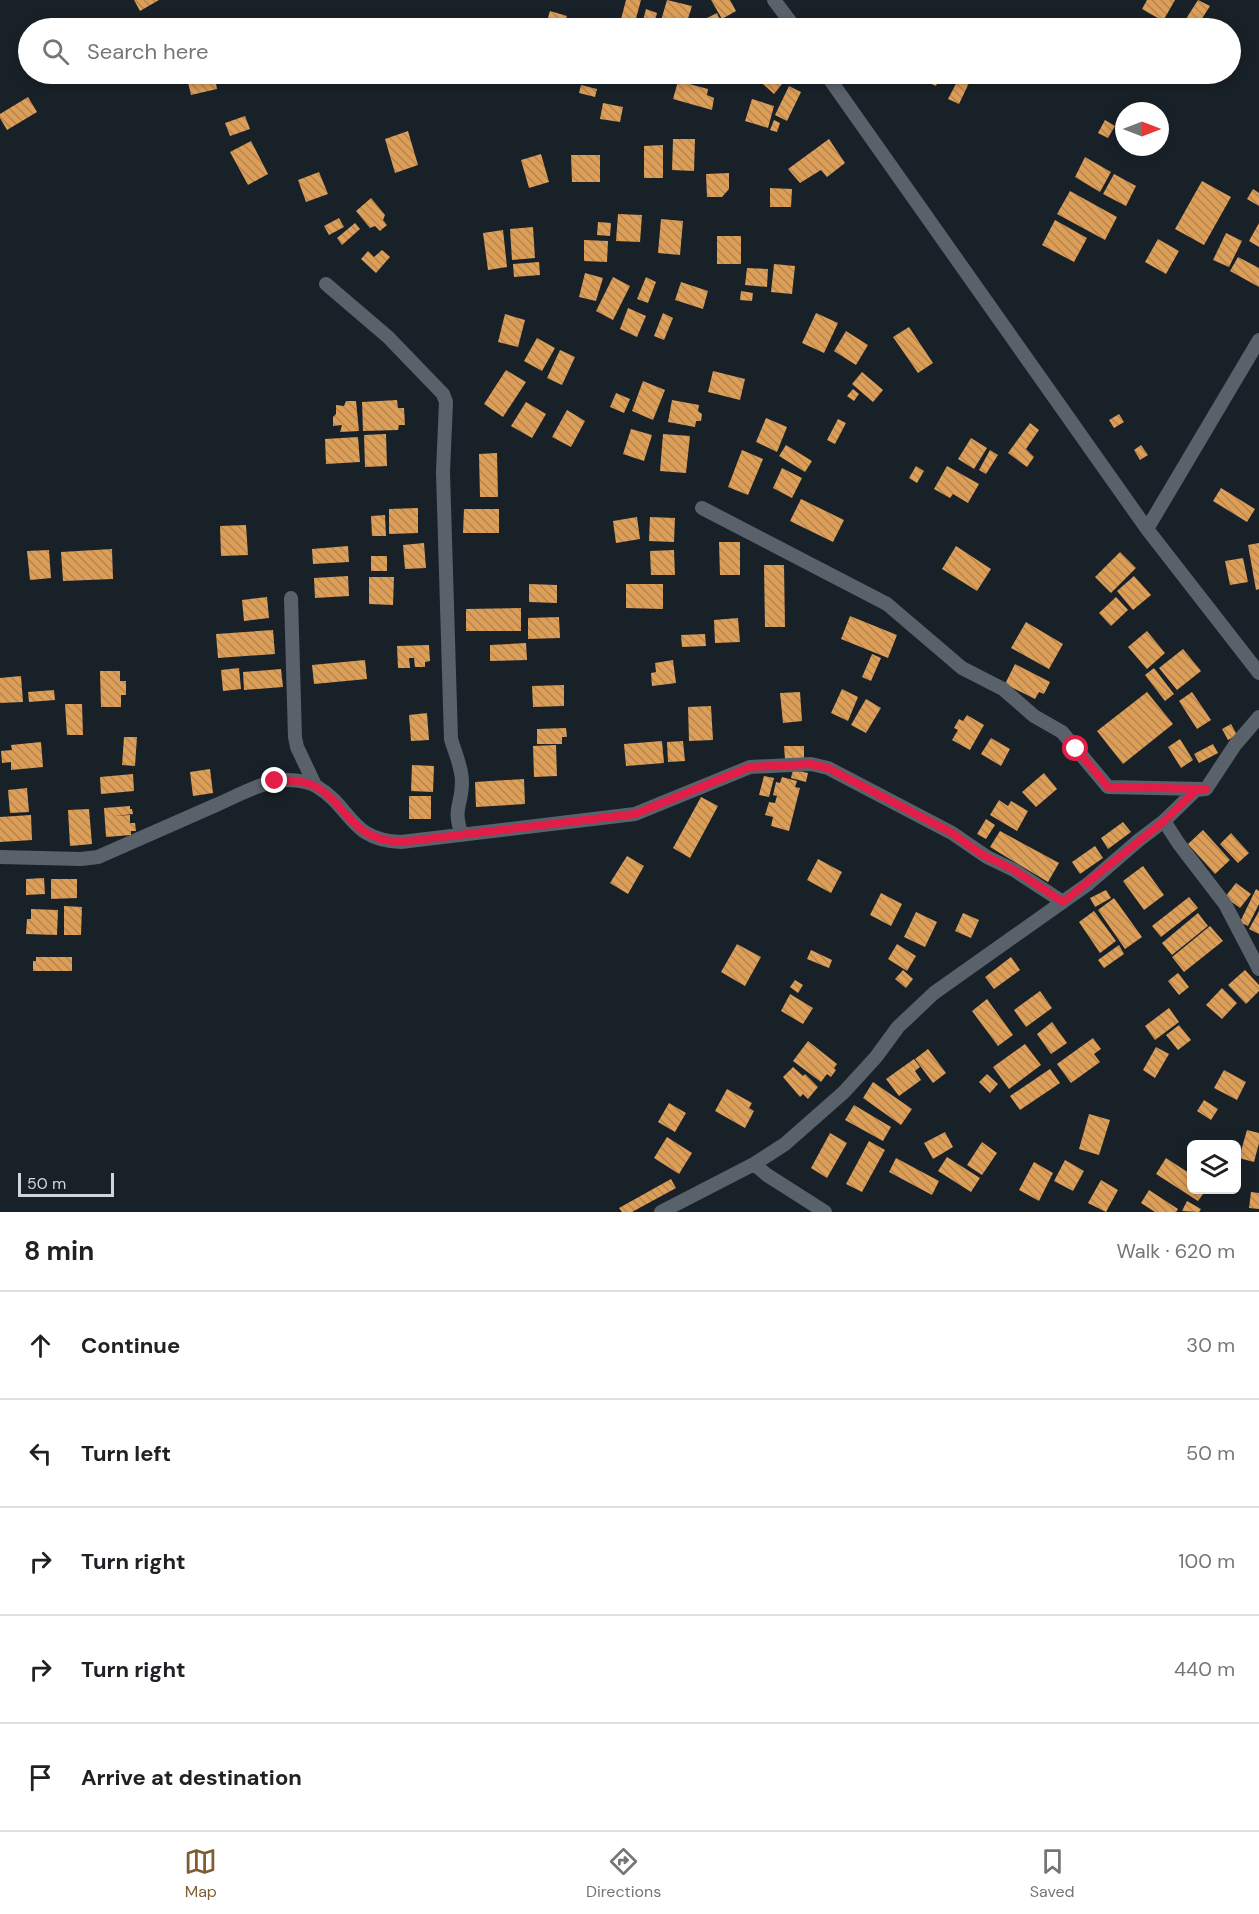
<!DOCTYPE html>
<meta charset="utf-8">
<style>
:root{--surface:#fff;--page:#f2f2f2;--text:#202124;--muted:#757577;--line:#e0e0e0;--accent:#7f5c32}
body{margin:0;font-family:"DM Sans",sans-serif;background:var(--page);color:var(--text)}
.controls{position:absolute;right:18px;bottom:18px;display:grid;overflow:hidden;border-radius:9px;box-shadow:0 3px 9px #0003}
.controls button{width:54px;height:54px;display:grid;place-items:center;padding:0;border:0;border-bottom:2px solid var(--line);background:var(--surface);color:var(--text);font:30px sans-serif}
.compass{position:absolute;left:1115px;top:102px;width:54px;height:54px;border-radius:50%;background:var(--surface);box-shadow:0 3px 9px #0003;rotate:90deg}
.scale{position:absolute;left:18px;bottom:15px;width:96px;box-sizing:border-box;padding-left:6px;border:3px solid #d0d5db;border-top:0;font-size:16px;line-height:21px;white-space:nowrap;color:#d0d5db;-webkit-text-stroke:4px #192128;paint-order:stroke}
.stop{position:absolute;width:18px;height:18px;margin:-14px;border:4px solid #e11d48;border-radius:50%;background:#fff}
.stop.end{background:#e11d48;border-color:#fff;box-shadow:0 2px 6px #0008}
.list{margin:0;padding:0;list-style:none}
h2{display:flex;justify-content:space-between;align-items:center;height:78px;margin:0;padding:0 24px;font-size:26px}
h2 small{font-size:20px;font-weight:400;color:var(--muted)}
.list li{display:grid;grid-template-columns:39px 1fr auto;gap:18px;align-items:center;box-sizing:border-box;height:108px;padding:0 24px;border-top:2px solid var(--line)}
.list b{display:block;font-size:22px;white-space:nowrap}
.list em{font-size:20px;font-style:normal;color:var(--muted)}
.icon{flex:none;width:33px;height:33px;fill:none;stroke:currentColor;stroke-width:2;stroke-linecap:round;stroke-linejoin:round}
.map{position:relative;flex:none;width:1259px;height:1212px;overflow:hidden}
.search{position:absolute;background:var(--surface);box-shadow:0 3px 9px #0003;left:18px;right:18px;top:18px;height:66px;display:flex;align-items:center;gap:15px;box-sizing:border-box;padding:0 21px;border-radius:33px;color:var(--muted);font-size:22px}
.sheet{height:618px;background:var(--surface)}
nav{display:flex;justify-content:space-around;align-items:center;box-sizing:border-box;height:84px;border-top:2px solid var(--line);background:var(--surface);font-size:16px;color:var(--muted)}
nav a{display:grid;justify-items:center;gap:3px}
nav .on{color:var(--accent)}
.map>svg:first-child{display:block}
</style>
<div class="map">
<svg width="1259" height="1212" viewBox="0 0 1259 1212">
<defs>
<pattern id="building-back-hatch" width="6" height="6" patternUnits="userSpaceOnUse" patternTransform="scale(1.5)"><rect width="6" height="6" fill="#dd9e58"/><path d="M-1 5l2 2M0 0l6 6M5-1l2 2" fill="none" stroke="#b58652"/></pattern>
</defs>
<rect width="100%" height="100%" fill="#192128"/>
<!-- building -->
<path fill="url(#building-back-hatch)" d="M134,0H159L140,11Z
M626,0H641L634,26L620,23Z
M667,0L692,6L685,28H675L660,24Z
M711,0H730L736,11L722,19Z
M1147,0H1175L1163,21L1142,9Z
M1198,0L1210,6L1196,28H1195L1184,22Z
M646,9L657,13L653,28H641Z
M550,11L567,16L564,28L546,24Z
M717,13L724,28H708L703,20Z
M1138,18L1155,24L1154,28H1135Z
M186,74H214L217,89L191,95Z
M503,74H525V79L504,81Z
M758,74H779L786,79L774,94L755,77Z
M916,74H941L936,86L915,77Z
M960,76L970,81L959,104L948,99Z
M678,81L708,89L707,95L714,98L712,110L673,99Z
M581,85L597,89L595,97L579,93Z
M789,86L801,92L787,121L775,115Z
M28,97L37,112L7,130L0,118V114Z
M752,99L774,106L768,128L745,121Z
M603,103L623,107L620,122L600,119Z
M245,116L250,129L230,136L225,123Z
M774,120L780,123L777,132L770,130Z
M1105,120L1115,126L1108,138L1098,133Z
M408,131L418,165L395,173L385,139Z
M673,139H695L694,171L672,170Z
M829,139L845,163L827,177L821,170L800,183L788,169Z
M251,141L268,174L248,185L230,152Z
M663,145V178H644V146Z
M541,154L549,182L529,188L521,160Z
M571,155H600V182H572Z
M1085,157L1111,172L1100,192L1075,177Z
M319,172L328,194L306,202L298,180Z
M729,173V189L722,197H707L706,174Z
M1114,174L1136,186L1126,206L1103,194Z
M1202,181L1231,197L1204,245L1175,229Z
M770,188L792,189L791,207H770Z
M1253,189L1259,193V206L1247,199Z
M1070,191L1117,217L1105,240L1057,214Z
M371,198L385,215L383,220L387,225L380,231L375,226L370,228L356,211Z
M618,214L642,215L640,242L616,241Z
M339,218L344,227L329,235L324,226Z
M661,219L683,221L680,255L658,253Z
M1055,220L1087,238L1074,262L1042,245Z
M598,222L611,223L610,236L597,235Z
M355,223L360,229L342,245L337,238Z
M1259,223V247L1249,241Z
M533,227L535,258L512,260L510,229Z
M503,230L507,267L488,270L483,233Z
M1226,233L1242,241L1229,267L1213,260Z
M717,236H741V264H717Z
M1158,239L1179,251L1166,274L1145,262Z
M584,240L608,241L607,262L584,261Z
M382,250L390,257L376,273L361,259L368,251L374,257Z
M1238,257L1259,268V287L1230,271Z
M539,262L540,275L514,277L513,264Z
M774,264L795,266L792,294L771,292Z
M747,268L768,269L767,287L745,285Z
M585,273L603,278L596,301L579,297Z
M613,277L630,286L613,320L596,311Z
M646,277L656,282L648,303L637,299Z
M681,282L708,291L703,309L675,300Z
M741,291L753,293L752,301L740,300Z
M628,308L646,316L637,337L620,329Z
M663,313L673,318L664,340L654,336Z
M816,313L838,323L824,353L802,343Z
M505,314L525,320L518,347L498,342Z
M909,327L933,363L918,373L893,337Z
M846,331L868,345L856,365L834,351Z
M537,338L555,348L542,371L524,361Z
M560,350L575,357L562,385L547,378Z
M506,370L526,382L503,417L484,404Z
M713,371L745,379L740,400L708,392Z
M862,372L883,390L873,402L852,384Z
M643,381L665,390L653,420L632,411Z
M853,389L859,394L854,401L847,396Z
M616,393L630,399L624,413L610,407Z
M397,400L398,408H404L405,425H399L398,430L363,431L362,402Z
M672,400L699,405L698,411L702,414L701,421H696L695,427L668,422Z
M346,401H356L359,431L340,432L342,425L333,426V417L336,414V405L344,406Z
M526,402L546,414L532,438L511,426Z
M567,410L585,421L571,447L552,437Z
M1119,414L1124,422L1114,428L1109,420Z
M766,418L787,427L777,452L756,442Z
M838,419L846,423L835,444L827,440Z
M1030,423L1039,430L1026,449L1034,457L1027,467L1008,453Z
M631,429L652,435L644,461L623,454Z
M386,434L387,466L365,467L364,435Z
M663,434L690,436L686,473L660,471Z
M358,437L360,462L326,464L325,439Z
M971,438L987,448L974,469L958,459Z
M786,445L812,461L805,472L779,456Z
M1141,445L1148,455L1140,460L1134,450Z
M742,450L763,459L748,495L728,487Z
M990,450L998,455L986,474L979,470Z
M497,453L498,497H480L479,454Z
M916,466L924,471L917,483L909,478Z
M947,466L979,484L968,503L953,494L950,498L934,489Z
M782,468L802,478L792,498L773,488Z
M1221,488L1255,509L1247,522L1213,501Z
M801,499L844,520L833,542L790,521Z
M418,508V533L389,534V509Z
M464,509H499V533H463Z
M385,515L386,536H372L371,516Z
M637,517L640,539L616,543L613,521Z
M650,517L675,518L674,542L649,541Z
M246,525L248,555L221,556L220,526Z
M719,542H740V575H720Z
M424,543L426,568L405,569L403,545Z
M1259,543V589L1256,590L1248,545Z
M348,546L349,562L313,564L312,549Z
M956,546L991,569L977,591L942,569Z
M112,549L113,579L63,581L61,552Z
M49,550L51,578L30,580L27,551Z
M674,550L675,575H651L650,551Z
M1120,552L1136,568L1111,593L1095,577Z
M371,556H387V571H371Z
M1243,558L1248,582L1230,585L1225,561Z
M764,565H784L785,627H765Z
M348,576L349,596L315,598L314,578Z
M1134,576L1151,595L1133,610L1117,591Z
M369,577H394L393,605L369,604Z
M529,584L557,585V603L529,602Z
M626,584H663V609L626,608Z
M267,597L269,618L244,621L242,600Z
M1116,597L1128,610L1111,626L1099,613Z
M521,608V631H466V609Z
M850,616L897,635L888,658L841,639Z
M559,617L560,638L528,639V618Z
M738,618L740,642L715,643L714,620Z
M1026,622L1063,644L1049,669L1011,648Z
M273,630L275,654L218,658L216,634Z
M1147,631L1165,653L1147,669L1128,647Z
M705,634L706,646L682,647L681,635Z
M526,643L527,660L490,661V645Z
M429,645L430,661L425,662V667H415L414,658H409L410,668H398L397,646Z
M1183,649L1201,671L1177,690L1159,668Z
M872,654L881,658L871,681L862,677Z
M365,660L367,679L314,684L312,665Z
M673,660L676,683L652,686L651,673L656,672L655,663Z
M1015,664L1050,682L1044,694L1039,692L1035,699L1005,684Z
M239,668L241,689L223,691L221,670Z
M1154,668L1174,694L1165,701L1145,675Z
M281,669L283,687L244,690L243,672Z
M100,671H120V681H126V695H121V707H101Z
M21,676L23,702L0,703V678Z
M564,685V706L533,707L532,686Z
M842,689L858,697L848,721L831,713Z
M54,690L55,700L29,702L28,692Z
M800,692L802,721L783,723L780,693Z
M1147,692L1173,724L1123,764L1097,731Z
M1192,692L1211,720L1197,729L1179,701Z
M866,699L881,708L866,733L851,725Z
M65,704H82L83,735H67Z
M711,706L713,740L689,741L688,707Z
M427,713L429,740L411,741L409,715Z
M967,715L984,725L970,750L952,740L958,730L954,728L959,719L963,721Z
M1231,724L1237,735L1228,740L1222,729Z
M566,728L567,737H562V744H537V729Z
M124,737H137L135,766L122,765Z
M991,738L1010,749L1001,766L981,754Z
M1180,739L1193,760L1181,768L1168,747Z
M662,741L664,763L626,766L624,744Z
M683,741L685,761L668,762L667,742Z
M41,742L43,767L11,770V762L2,763L1,751L12,750L11,745Z
M1213,744L1218,753L1199,763L1194,754Z
M556,745L557,776L534,777L533,746Z
M784,746H804V758L785,759Z
M412,765L434,766L433,792L411,791Z
M210,769L213,793L193,796L190,772Z
M793,770L808,773L806,782L791,778Z
M1044,773L1057,789L1036,807L1022,792Z
M133,774L134,791L101,794L100,777Z
M764,776L774,778L769,797L759,795Z
M782,777L797,781L795,787L800,788L789,831L771,826L773,817L765,815L769,802L775,803L777,796L773,795L776,782L780,783Z
M524,779L525,804L476,807L475,782Z
M27,788L29,812L10,813L8,790Z
M409,796H431V819H409Z
M701,797L718,806L690,858L673,848Z
M999,800L1008,806L1011,801L1028,811L1017,831L990,815Z
M130,806V809H132L133,814L114,816L130,815V823H135L136,831H131V835L106,837L104,808Z
M89,809L92,844L70,846L68,810Z
M31,815L32,840L0,842V817Z
M986,819L995,825L986,839L977,834Z
M1123,822L1131,832L1108,849L1101,838Z
M1203,830L1230,860L1215,874L1188,844Z
M1000,831L1059,863L1048,882L990,847Z
M1231,833L1249,853L1238,863L1220,844Z
M1095,846L1103,858L1080,874L1072,862Z
M627,856L644,866L628,894L610,883Z
M818,859L842,872L831,893L807,880Z
M1143,866L1164,895L1144,910L1123,881Z
M44,878L45,894L26,895V879Z
M51,879H77V898L51,899Z
M1236,883L1251,894L1240,908L1225,897Z
M1256,889L1259,891V904L1248,926L1240,922Z
M1106,890L1111,898L1095,907L1090,898Z
M881,893L902,904L891,926L870,915Z
M1189,897L1198,908L1161,937L1152,926Z
M1114,898L1142,937L1125,949L1098,910Z
M64,906L82,907L81,935H64Z
M31,909L58,910L57,935L26,934L27,919H31Z
M1094,911L1116,941L1100,953L1079,922Z
M1259,911V934L1249,929Z
M916,912L937,922L925,947L904,937Z
M963,913L979,920L971,938L955,931Z
M1198,913L1208,926L1172,955L1162,943Z
M1210,926L1223,941L1184,972L1172,957Z
M737,944L761,957L745,986L721,972Z
M897,944L916,956L907,971L888,959Z
M1119,945L1124,954L1104,968L1098,960Z
M811,950L832,960L829,968L807,959Z
M36,957H72V971H33V961H36Z
M1011,957L1020,970L994,989L985,977Z
M903,970L913,979L906,988L895,979Z
M1245,970L1259,985V991L1246,1004L1228,985Z
M1178,973L1189,987L1179,995L1168,981Z
M795,980L803,985L798,993L790,987Z
M1222,988L1237,1003L1222,1019L1206,1005Z
M1040,991L1052,1008L1026,1027L1014,1010Z
M790,994L813,1008L803,1024L781,1011Z
M987,999L1013,1035L998,1046L972,1011Z
M1169,1008L1179,1022L1155,1040L1145,1026Z
M1052,1022L1067,1043L1051,1054L1037,1034Z
M1179,1025L1191,1040L1178,1050L1166,1035Z
M1093,1038L1101,1049L1094,1054L1100,1062L1071,1083L1057,1064Z
M808,1041L837,1064L834,1068L836,1070L831,1077L827,1074L821,1082L793,1061Z
M1025,1044L1041,1065L1009,1089L993,1067Z
M1156,1047L1169,1054L1155,1078L1143,1070Z
M928,1049L946,1073L933,1083L915,1059Z
M914,1059L920,1067L915,1071L921,1080L899,1096L886,1079Z
M793,1067L803,1076L805,1074L818,1087L808,1099L803,1094L800,1097L783,1077Z
M1050,1069L1060,1083L1020,1110L1010,1096Z
M1224,1070L1246,1082L1237,1100L1214,1088Z
M987,1074L998,1084L990,1093L979,1082Z
M873,1082L912,1109L901,1125L863,1098Z
M727,1089L752,1103L749,1108L754,1111L745,1128L715,1111Z
M1204,1100L1218,1109L1211,1120L1197,1111Z
M669,1103L686,1113L675,1132L658,1122Z
M854,1105L891,1127L883,1141L845,1120Z
M1089,1114L1110,1120L1099,1155L1079,1149Z
M1247,1130L1259,1133V1143L1254,1162L1239,1158Z
M945,1132L953,1147L933,1159L924,1143Z
M830,1133L847,1143L827,1178L811,1168Z
M667,1137L692,1153L679,1174L654,1158Z
M869,1141L885,1150L862,1192L846,1184Z
M982,1142L997,1153L982,1175L967,1165Z
M947,1157L980,1178L971,1192L938,1171Z
M896,1158L939,1181L932,1195L889,1172Z
M1166,1158L1192,1175V1190H1206L1198,1201L1156,1174Z
M1065,1160L1084,1171L1073,1191L1054,1181Z
M1034,1162L1053,1173L1039,1201L1019,1190Z
M671,1179L676,1188L632,1212H622L619,1208Z
M1101,1180L1118,1190L1106,1212L1088,1203Z
M1149,1190L1178,1209L1176,1212H1155L1141,1203Z
M1251,1192L1259,1193V1209L1249,1208Z
M1187,1201L1201,1209L1199,1212L1182,1211Z"/>
<g fill="none" stroke-linecap="round" stroke-linejoin="round">
<!-- minor -->
<path stroke="#59626b" stroke-width="14" d="M774,0L795,28
M826,74L1147,529L1259,673
M326,284L388,337L443,394L446,402L443,472L451,739C455,753 462,767 462,782C462,806 452,808 462,835
M702,508L887,604L962,668L1003,689L1034,716L1062,732L1108,787L1201,789
M1147,529L1259,340
M291,598L295,737L297,747L315,785
M1164,821L1179,844L1225,904L1259,969
M0,857L81,859L98,857C137,840 176,823 216,805C235,797 255,785 276,781C288,779 305,780 316,786C353,808 349,840 401,842L635,814L750,767L811,764L828,768L952,833L987,857L1014,870L1063,902
M754,1164L767,1175L825,1212
M661,1212L754,1164L785,1144L844,1092L876,1057L898,1027L934,993L1088,884L1139,840L1164,821L1196,790L1206,789L1235,745L1259,717"/>
</g>
<g fill="none" stroke-linecap="round" stroke-linejoin="round">
<!-- route -->
<path stroke="#e11d48" stroke-width="8" d="M275,781C288,780 300,780 312,785C321,788 329,796 335,802C357,827 366,840 401,842L635,814L750,767L811,764L828,768L952,833L981,854L1014,870L1063,902L1164,821L1196,790L1206,789L1108,787L1076,749"/>
</g>
</svg>
<div class="controls">
<button><svg class="icon" aria-label="layers" viewBox="0 0 24 24"><path d="M12 4l9 5-9 5-9-5zM3 14l9 5 9-5"/></svg></button>
</div>
<svg class="compass" viewBox="-18 -18 36 36"><path d="M0-13l5 13h-10z" fill="#e53935"/><path d="M0 13l5-13h-10z" fill="#757577"/></svg>
<div class="scale">50 m</div>
<div class="stop" style="left:1076px;top:749px"></div>
<div class="stop end" style="left:275px;top:781px"></div>
<div class="search"><svg class="icon" aria-label="search" viewBox="0 0 24 24"><circle cx="10" cy="10" r="6"/><path d="M15 15l6 6"/></svg>Search here</div>
</div>
<section class="sheet">
<h2>8 min<small>Walk · 620 m</small></h2>
<ul class="list">
<li><svg class="icon" aria-label="ahead" viewBox="0 0 24 24"><path d="M12 20V5M6 11l6-6 6 6"/></svg><div><b>Continue</b></div><em>30 m</em></li>
<li><svg class="icon" aria-label="left" viewBox="0 0 24 24"><path d="M17 20v-9H6M10 6l-5 5 5 5"/></svg><div><b>Turn left</b></div><em>50 m</em></li>
<li><svg class="icon" aria-label="right" viewBox="0 0 24 24"><path d="M7 20v-9h11M14 6l5 5-5 5"/></svg><div><b>Turn right</b></div><em>100 m</em></li>
<li><svg class="icon" aria-label="right" viewBox="0 0 24 24"><path d="M7 20v-9h11M14 6l5 5-5 5"/></svg><div><b>Turn right</b></div><em>440 m</em></li>
<li><svg class="icon" aria-label="arrive" viewBox="0 0 24 24"><path d="M6 21V4h12l-3 4 3 4H6"/></svg><div><b>Arrive at destination</b></div></li>
</ul>
</section>
<nav>
<a class="on"><svg class="icon" aria-label="map" viewBox="0 0 24 24"><path d="M3 6l6-2 6 2 6-2v14l-6 2-6-2-6 2zM9 4v14M15 6v14"/></svg>Map</a>
<a><svg class="icon" aria-label="directions" viewBox="0 0 24 24"><path d="M12 3l9 9-9 9-9-9zM9 14v-3h6M13 9l2 2-2 2"/></svg>Directions</a>
<a><svg class="icon" aria-label="saved" viewBox="0 0 24 24"><path d="M7 4h10v16l-5-4-5 4z"/></svg>Saved</a>
</nav>
